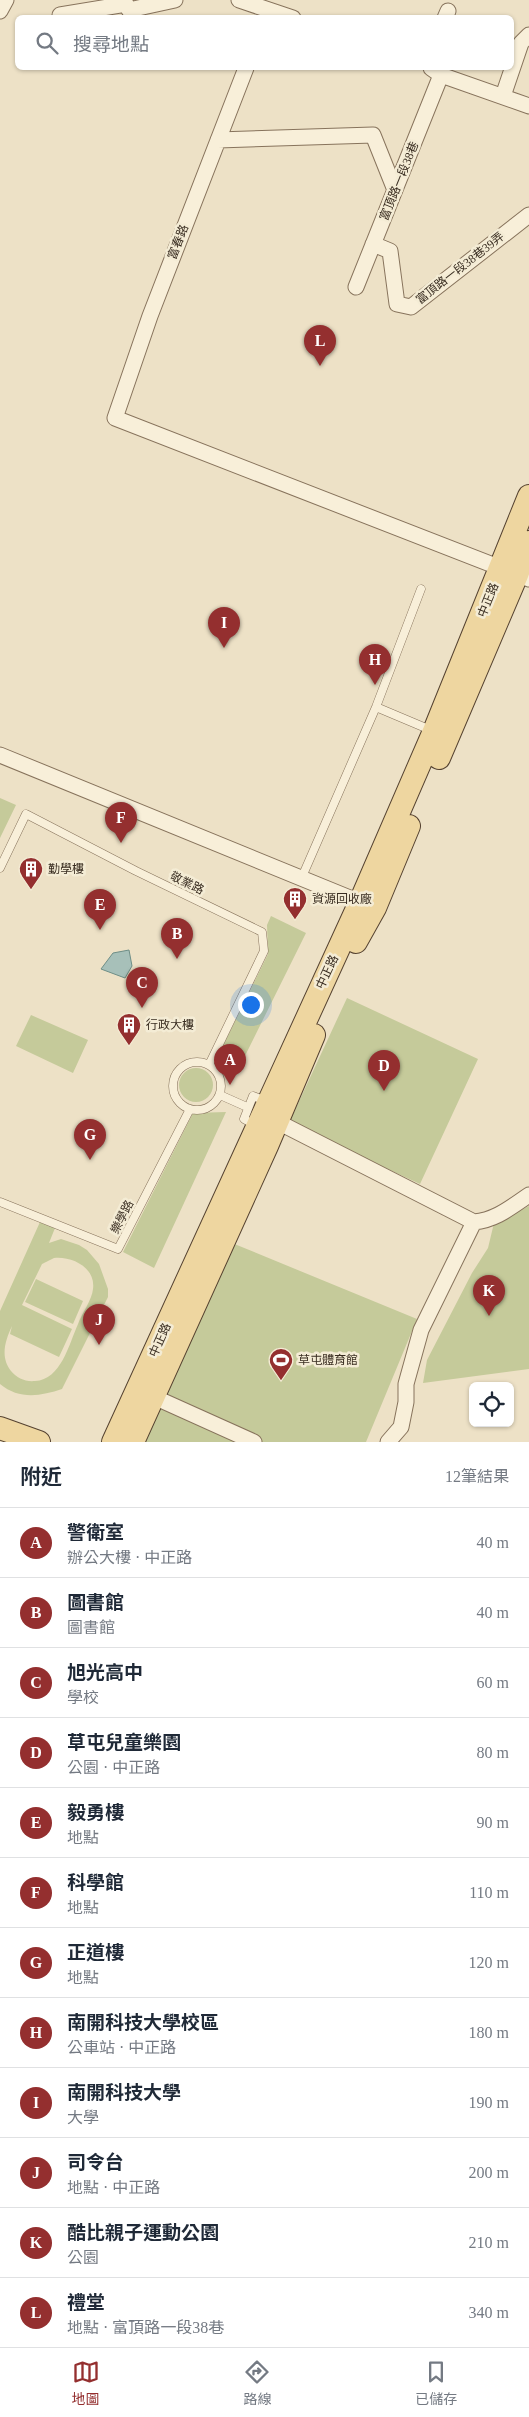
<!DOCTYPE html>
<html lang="zh-TW">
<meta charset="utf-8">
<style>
:root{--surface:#fff;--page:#f2f2f3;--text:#1f2937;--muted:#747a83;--line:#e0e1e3;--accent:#942f2f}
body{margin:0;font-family:"Times New Roman","Noto Sans TC",serif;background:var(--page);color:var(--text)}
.controls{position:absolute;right:15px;bottom:15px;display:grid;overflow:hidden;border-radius:8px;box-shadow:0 1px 4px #0004}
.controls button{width:45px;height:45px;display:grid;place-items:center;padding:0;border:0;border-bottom:1px solid var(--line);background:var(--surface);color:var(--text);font:25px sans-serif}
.you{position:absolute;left:250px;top:1004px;width:18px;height:18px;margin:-12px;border:4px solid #fff;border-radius:50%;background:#1a73e8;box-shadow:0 0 0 8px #1a73e833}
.badge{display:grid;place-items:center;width:32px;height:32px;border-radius:50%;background:var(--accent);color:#fff;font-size:16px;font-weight:700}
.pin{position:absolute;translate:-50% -41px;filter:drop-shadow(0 1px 2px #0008)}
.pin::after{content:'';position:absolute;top:26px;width:18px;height:15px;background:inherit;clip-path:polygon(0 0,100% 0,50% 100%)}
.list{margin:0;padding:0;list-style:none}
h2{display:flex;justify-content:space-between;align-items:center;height:65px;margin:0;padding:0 20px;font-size:21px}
h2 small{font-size:16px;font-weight:400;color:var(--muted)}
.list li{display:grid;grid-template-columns:32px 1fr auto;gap:15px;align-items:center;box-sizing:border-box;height:70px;padding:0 20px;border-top:1px solid var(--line)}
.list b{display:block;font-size:19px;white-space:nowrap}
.list p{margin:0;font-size:16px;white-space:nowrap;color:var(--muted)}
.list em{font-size:16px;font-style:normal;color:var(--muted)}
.icon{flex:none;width:28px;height:28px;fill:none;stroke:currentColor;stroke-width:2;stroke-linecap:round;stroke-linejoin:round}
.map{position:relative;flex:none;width:529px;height:1442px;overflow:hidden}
.search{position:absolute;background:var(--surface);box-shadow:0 1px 4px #0004;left:15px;right:15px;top:15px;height:55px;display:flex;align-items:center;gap:12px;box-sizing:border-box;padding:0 18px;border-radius:8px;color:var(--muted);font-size:19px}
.sheet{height:905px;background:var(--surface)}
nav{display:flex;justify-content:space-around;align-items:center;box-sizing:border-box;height:70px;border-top:1px solid var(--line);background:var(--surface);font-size:14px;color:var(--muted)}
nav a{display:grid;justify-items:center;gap:2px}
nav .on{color:var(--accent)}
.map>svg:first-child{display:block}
</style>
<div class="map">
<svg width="529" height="1442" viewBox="0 0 529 1442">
<rect width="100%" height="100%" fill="#ede1c6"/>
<!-- green -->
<path fill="#c5ca9a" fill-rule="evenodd" d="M0,798L16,805L0,838Z
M271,916L306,933L236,1074L214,1064L268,954L267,925Z
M347,998L478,1059L420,1184L289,1123Z
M31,1015L88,1040L73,1073L16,1046Z
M179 1085a17 17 0 1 1 34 0a17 17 0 1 1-34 0Z
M226,1112L154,1268L123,1252L193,1113Z
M529,1206V1369L423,1383L427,1360L472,1273L488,1248L494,1223Z
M40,1222L55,1228L49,1243L61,1239L79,1245L87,1250L99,1264L108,1289V1297L62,1389C41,1396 19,1400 0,1384V1311ZM54,1258C71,1256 96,1267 93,1289C92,1300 82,1313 78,1324C69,1344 61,1380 35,1381C25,1382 17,1378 11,1371C0,1357 5,1341 12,1326L10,1334L59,1357L72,1329L22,1305L42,1264Z
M232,1243L417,1319L366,1442H144Z
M36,1279L83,1301L73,1324L25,1302Z"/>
<!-- water -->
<path fill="#a7c0b9" stroke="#6e8e87" d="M129,950L132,966L125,978L101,969L113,953Z"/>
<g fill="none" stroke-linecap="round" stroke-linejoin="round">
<!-- service casing -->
<g stroke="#87735c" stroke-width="9">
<path id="service" d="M376,707L433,731
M0,868L26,814L136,871L262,932L264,951L209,1065
M302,877L376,707L421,589
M173 1086a24 24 0 1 1 48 0a24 24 0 1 1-48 0Z
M220,1095L247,1107
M255,1125L244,1119L253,1096L266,1101
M0,1202L118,1249L190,1109"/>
</g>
<!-- minor casing -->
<g stroke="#87735c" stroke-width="17">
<path id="minor" d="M239,0L293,18
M0,11L6,0
M60,15L126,4L129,10L175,0
M445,18L448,11
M246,68L150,316L115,418L529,579
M431,68L441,75L529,106
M503,96L521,43L529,35
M218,140L373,135L395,190
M373,244L390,251L397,304L411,307L529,215
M356,287L441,75
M0,755L367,905
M270,1118L474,1222
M154,1397L254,1442
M388,1442L401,1427L406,1402V1384L421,1330L474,1222C496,1220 511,1207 529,1195"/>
</g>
<!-- primary casing -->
<g stroke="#554230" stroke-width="24">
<path id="primary" d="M439,758L517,575L529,542
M356,942L375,908L409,826
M0,1428L39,1442
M113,1442L360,902L434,731L529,496
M133,1442L267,1146L314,1035"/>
</g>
<!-- service -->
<use href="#service" stroke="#f8efd9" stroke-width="8"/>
<!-- minor -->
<use href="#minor" stroke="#f8efd9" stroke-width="15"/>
<!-- primary -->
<use href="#primary" stroke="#eed6a0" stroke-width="22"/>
</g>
<!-- icons -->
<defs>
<g id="building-pin" transform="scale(1.25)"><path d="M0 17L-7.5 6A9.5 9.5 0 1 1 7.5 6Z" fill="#942f2f" stroke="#f4ecd5"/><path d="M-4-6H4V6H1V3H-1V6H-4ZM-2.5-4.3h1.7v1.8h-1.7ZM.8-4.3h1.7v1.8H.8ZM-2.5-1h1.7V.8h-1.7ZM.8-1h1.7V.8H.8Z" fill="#fff"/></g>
<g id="stadium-pin" transform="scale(1.25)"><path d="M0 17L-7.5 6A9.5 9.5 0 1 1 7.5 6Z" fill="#942f2f" stroke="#f4ecd5"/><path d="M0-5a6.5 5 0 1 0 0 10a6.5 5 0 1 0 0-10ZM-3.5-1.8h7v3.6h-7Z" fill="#fff"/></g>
</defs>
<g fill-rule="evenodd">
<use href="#building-pin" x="31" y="869"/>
<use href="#building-pin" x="295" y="899"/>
<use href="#building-pin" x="129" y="1025"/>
<use href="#stadium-pin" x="281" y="1360"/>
</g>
<g text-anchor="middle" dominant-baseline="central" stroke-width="5" stroke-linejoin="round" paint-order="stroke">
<!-- street labels -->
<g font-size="12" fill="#382c20" stroke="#f4ecd5">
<text transform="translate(399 181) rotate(-68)">富頂路一段38巷</text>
<text transform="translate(178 242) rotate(-69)">富春路</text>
<text transform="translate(460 268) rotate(-38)">富頂路一段38巷39弄</text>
<text transform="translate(488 600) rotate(-68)">中正路</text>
<text transform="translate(187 883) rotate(26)">敬業路</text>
<text transform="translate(327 972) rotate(-65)">中正路</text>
<text transform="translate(122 1217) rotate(-63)">樂學路</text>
<text transform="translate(160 1340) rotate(-66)">中正路</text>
</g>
<!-- poi labels -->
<g font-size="12" fill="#382c20" stroke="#f4ecd5" text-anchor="start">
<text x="48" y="869">勤學樓</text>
<text x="312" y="899">資源回收廠</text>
<text x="146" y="1025">行政大樓</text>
<text x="298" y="1360">草屯體育館</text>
</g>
</g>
</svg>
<div class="controls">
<button><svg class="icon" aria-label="locate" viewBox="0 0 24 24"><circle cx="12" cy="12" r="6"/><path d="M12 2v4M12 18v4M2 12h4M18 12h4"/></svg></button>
</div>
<div class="you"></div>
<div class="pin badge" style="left:230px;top:1085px">A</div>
<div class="pin badge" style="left:177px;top:959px">B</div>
<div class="pin badge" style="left:142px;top:1008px">C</div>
<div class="pin badge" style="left:384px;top:1091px">D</div>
<div class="pin badge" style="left:100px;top:930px">E</div>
<div class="pin badge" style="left:121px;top:843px">F</div>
<div class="pin badge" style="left:90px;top:1160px">G</div>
<div class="pin badge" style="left:375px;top:685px">H</div>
<div class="pin badge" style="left:224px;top:648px">I</div>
<div class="pin badge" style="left:99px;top:1345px">J</div>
<div class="pin badge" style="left:489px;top:1316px">K</div>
<div class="pin badge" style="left:320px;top:366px">L</div>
<div class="search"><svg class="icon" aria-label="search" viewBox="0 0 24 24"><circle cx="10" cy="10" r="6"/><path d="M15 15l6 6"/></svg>搜尋地點</div>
</div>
<section class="sheet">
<h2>附近<small>12筆結果</small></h2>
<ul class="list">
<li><span class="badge">A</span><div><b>警衛室</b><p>辦公大樓 · 中正路</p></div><em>40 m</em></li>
<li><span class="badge">B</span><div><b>圖書館</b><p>圖書館</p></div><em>40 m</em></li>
<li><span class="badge">C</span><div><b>旭光高中</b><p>學校</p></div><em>60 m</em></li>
<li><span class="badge">D</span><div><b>草屯兒童樂園</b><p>公園 · 中正路</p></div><em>80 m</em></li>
<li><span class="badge">E</span><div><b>毅勇樓</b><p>地點</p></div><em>90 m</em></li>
<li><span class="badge">F</span><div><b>科學館</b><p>地點</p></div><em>110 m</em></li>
<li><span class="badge">G</span><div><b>正道樓</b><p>地點</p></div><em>120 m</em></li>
<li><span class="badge">H</span><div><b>南開科技大學校區</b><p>公車站 · 中正路</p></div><em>180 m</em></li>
<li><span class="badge">I</span><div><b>南開科技大學</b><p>大學</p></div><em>190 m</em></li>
<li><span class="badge">J</span><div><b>司令台</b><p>地點 · 中正路</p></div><em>200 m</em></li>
<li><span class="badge">K</span><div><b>酷比親子運動公園</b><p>公園</p></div><em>210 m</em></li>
<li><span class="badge">L</span><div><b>禮堂</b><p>地點 · 富頂路一段38巷</p></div><em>340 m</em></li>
</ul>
</section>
<nav>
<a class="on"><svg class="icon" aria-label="map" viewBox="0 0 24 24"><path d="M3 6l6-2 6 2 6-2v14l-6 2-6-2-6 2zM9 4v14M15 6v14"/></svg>地圖</a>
<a><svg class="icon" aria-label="directions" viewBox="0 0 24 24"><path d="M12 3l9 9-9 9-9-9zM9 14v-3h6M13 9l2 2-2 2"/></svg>路線</a>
<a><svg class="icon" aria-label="saved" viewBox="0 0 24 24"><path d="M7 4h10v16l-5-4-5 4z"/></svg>已儲存</a>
</nav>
